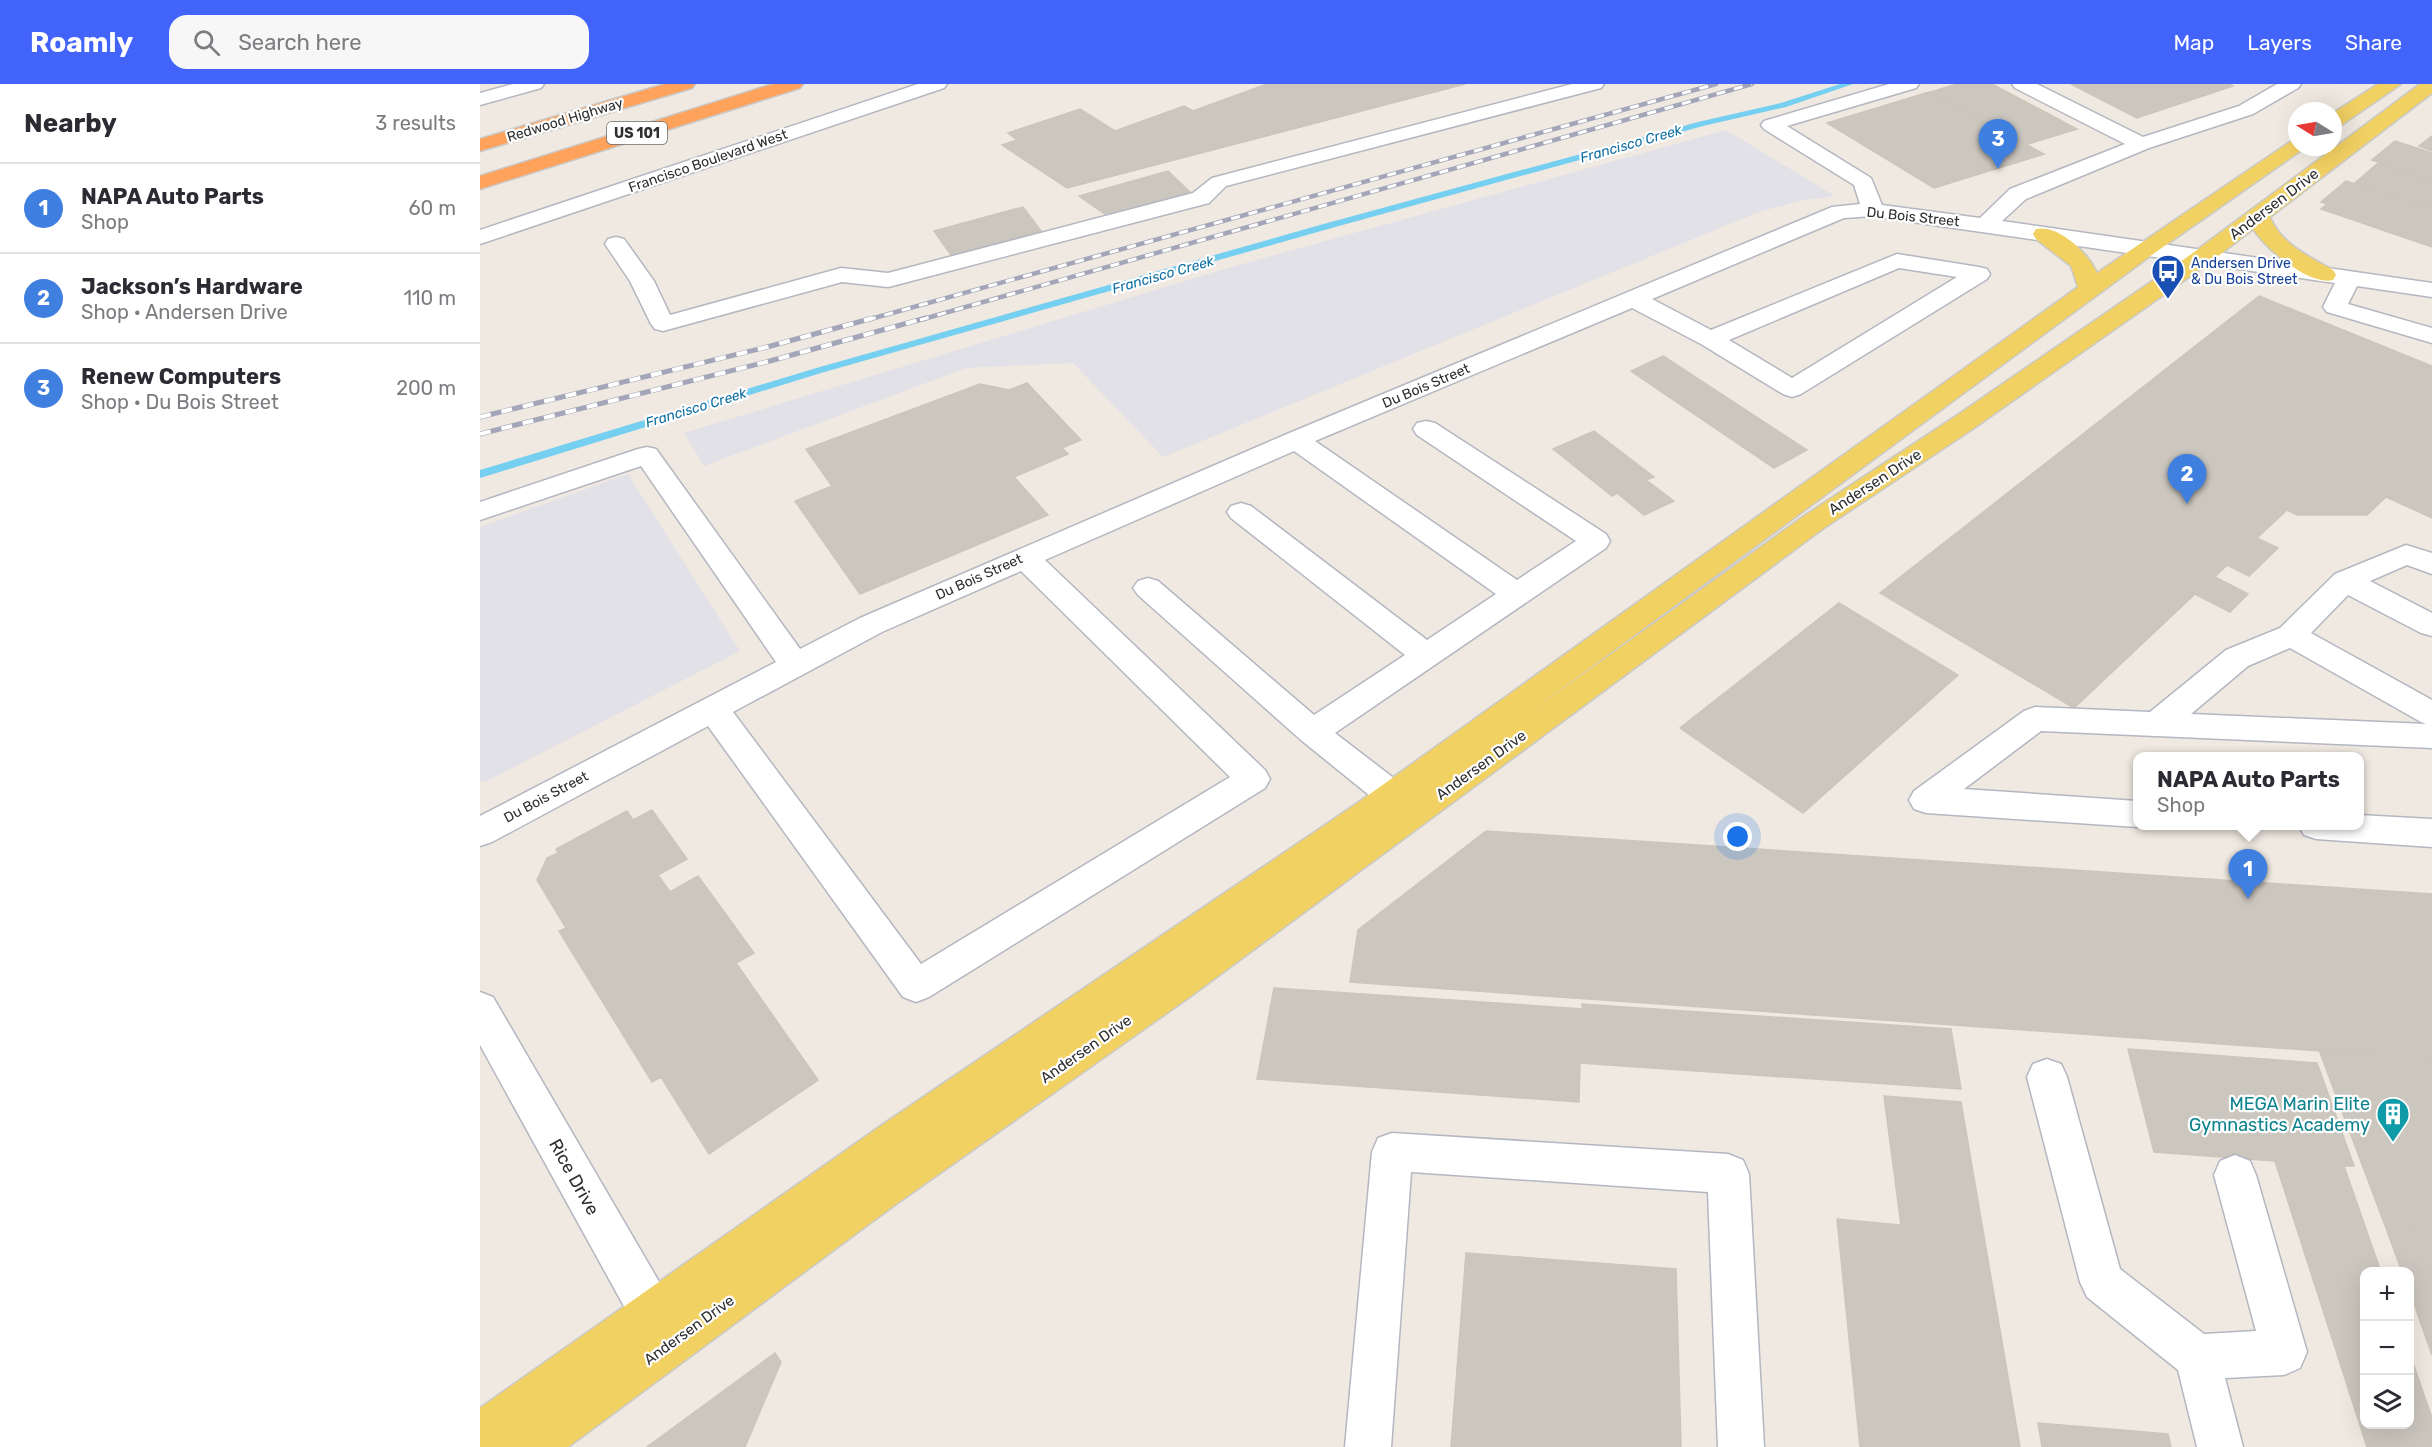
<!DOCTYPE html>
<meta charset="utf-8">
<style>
:root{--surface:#fff;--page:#f7f7f7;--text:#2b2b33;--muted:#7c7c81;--line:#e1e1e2;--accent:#4264fb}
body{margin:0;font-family:Rubik,sans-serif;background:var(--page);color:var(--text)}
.controls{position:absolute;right:18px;bottom:18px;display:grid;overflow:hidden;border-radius:12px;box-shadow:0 6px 24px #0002}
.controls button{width:54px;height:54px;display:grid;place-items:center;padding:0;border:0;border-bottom:2px solid var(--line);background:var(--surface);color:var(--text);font:30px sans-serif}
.compass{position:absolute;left:1808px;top:18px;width:54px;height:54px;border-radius:50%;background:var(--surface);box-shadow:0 6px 24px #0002;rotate:281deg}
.you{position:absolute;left:1258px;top:753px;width:21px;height:21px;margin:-15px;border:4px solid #fff;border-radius:50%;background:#1a73e8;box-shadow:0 0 0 9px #1a73e833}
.badge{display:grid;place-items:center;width:39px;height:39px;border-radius:50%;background:var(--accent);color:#fff;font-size:20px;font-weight:700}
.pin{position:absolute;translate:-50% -50px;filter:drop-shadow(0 2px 3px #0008)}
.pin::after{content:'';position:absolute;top:32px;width:21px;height:18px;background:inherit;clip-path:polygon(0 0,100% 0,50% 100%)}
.popup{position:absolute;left:1653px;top:668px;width:231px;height:78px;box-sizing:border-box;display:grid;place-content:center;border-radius:12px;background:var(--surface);filter:drop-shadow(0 2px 4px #0005);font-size:20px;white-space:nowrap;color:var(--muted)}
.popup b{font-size:22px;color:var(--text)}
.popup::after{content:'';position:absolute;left:50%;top:100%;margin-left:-12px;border:12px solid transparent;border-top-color:var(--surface)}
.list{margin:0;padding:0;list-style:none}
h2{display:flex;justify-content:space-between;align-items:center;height:78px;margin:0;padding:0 24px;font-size:26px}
h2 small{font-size:20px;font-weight:400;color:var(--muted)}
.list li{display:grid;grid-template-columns:39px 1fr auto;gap:18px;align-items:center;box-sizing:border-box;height:90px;padding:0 24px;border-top:2px solid var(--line)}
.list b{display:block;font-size:22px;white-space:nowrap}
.list p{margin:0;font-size:20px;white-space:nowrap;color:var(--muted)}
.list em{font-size:20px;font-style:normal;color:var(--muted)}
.icon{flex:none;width:33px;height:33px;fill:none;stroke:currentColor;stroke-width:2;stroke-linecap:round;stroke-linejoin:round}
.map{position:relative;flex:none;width:1952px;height:1363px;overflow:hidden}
header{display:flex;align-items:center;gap:36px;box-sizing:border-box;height:84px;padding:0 30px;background:var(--accent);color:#fff}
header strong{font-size:28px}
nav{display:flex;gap:33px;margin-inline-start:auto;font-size:21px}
.search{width:420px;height:54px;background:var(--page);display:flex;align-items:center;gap:15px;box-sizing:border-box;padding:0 21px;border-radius:18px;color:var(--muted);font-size:22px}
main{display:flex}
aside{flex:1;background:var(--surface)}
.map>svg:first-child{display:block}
</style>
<header>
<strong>Roamly</strong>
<div class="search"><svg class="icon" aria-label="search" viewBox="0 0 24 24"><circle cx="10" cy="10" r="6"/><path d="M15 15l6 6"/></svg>Search here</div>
<nav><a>Map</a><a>Layers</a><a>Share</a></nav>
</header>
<main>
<aside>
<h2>Nearby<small>3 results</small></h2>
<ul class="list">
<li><span class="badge" style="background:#3f7fe0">1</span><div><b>NAPA Auto Parts</b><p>Shop</p></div><em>60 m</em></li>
<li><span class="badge" style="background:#3f7fe0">2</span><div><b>Jackson’s Hardware</b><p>Shop · Andersen Drive</p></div><em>110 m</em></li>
<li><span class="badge" style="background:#3f7fe0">3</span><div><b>Renew Computers</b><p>Shop · Du Bois Street</p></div><em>200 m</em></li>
</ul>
</aside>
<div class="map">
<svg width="1952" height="1363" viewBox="0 0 1952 1363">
<rect width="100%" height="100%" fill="#efe9e1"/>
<!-- industrial -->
<path fill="#e3e1e8" d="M1246,46L1355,112L1320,117L1279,128L683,373L593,279L486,284L224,382L204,349L748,184Z
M148,390L260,567L5,698L0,697V443Z"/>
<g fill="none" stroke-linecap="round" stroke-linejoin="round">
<!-- stream -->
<path fill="#75cff0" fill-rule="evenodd" d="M1360,0H1373L1306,23L1223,42L848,145L341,289L0,394V386L333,285L840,141L1218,38L1301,19Z"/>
</g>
<!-- building -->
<path fill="#cbc7bf" stroke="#cbc5ba" stroke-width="1.5" d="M787,0H985L587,104L522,61L537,56L528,49L600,25L635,47L704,22L713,27Z
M1477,0H1512L1597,45L1548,60L1451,8Z
M1591,0H1750L1753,2L1657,34Z
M1449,8L1564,70L1454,104L1347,39Z
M1952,52V67L1939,62Z
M1915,57L1952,69V96L1892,76Z
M1898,79L1952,97V125L1875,99Z
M688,87L714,112L632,135L599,112Z
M1866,97L1952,126V163L1841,125L1847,120L1841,118Z
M543,123L561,147L471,171L454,147Z
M1779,212L1952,282V434L1906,413L1887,431H1817L1807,426L1777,454L1798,464L1769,492L1747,481L1735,493L1768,510L1750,528L1715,510L1594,624L1400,509Z
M1183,272L1327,366L1294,384L1151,287Z
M547,299L601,356L582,364L588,370L534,393L568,431L380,510L315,417L352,402L326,365L500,300L529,306Z
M1114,347L1174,393L1166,396L1194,417L1164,431L1137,409L1132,412L1073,365Z
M1359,519L1478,591L1323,729L1200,644Z
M172,726L207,775L178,791L190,808L218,792L274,869L256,879L338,996L229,1070L181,993L172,998L79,847L86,844L57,796L67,774L78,769L76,765L147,727L153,736Z
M1006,747L1952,810V975L870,898L878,846Z
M794,904L1103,925L1102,920L1471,945L1481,1005L1100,979L1099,1018L777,995Z
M1648,965L1837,979L1874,1082H1864L1901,1188H1884V1340H1930V1270L1952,1334V1363H1887L1795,1077L1674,1068Z
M1839,966L1952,975V1148L1906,1144Z
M1404,1012L1481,1018L1540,1363H1380L1357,1135L1421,1141Z
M1906,1144L1952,1148V1271L1930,1208V1188H1922Z
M986,1169L1196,1185L1201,1363H971Z
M295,1269L301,1278L265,1363H167Z
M1558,1339L1688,1350L1691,1363H1562Z"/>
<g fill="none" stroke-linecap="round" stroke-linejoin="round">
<!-- minor casing -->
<g stroke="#b4b7c1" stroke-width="3">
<path id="minor" d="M33,0H64L61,4L0,21V9Z
M438,0H467L464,4L0,160V146Z
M1092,0H1124L1121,4L746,102L729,119L416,201L408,203L362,198L183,247L175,245L171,240L150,197L125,160L128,155L136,153L144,155L174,197L190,231L361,184L408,189L713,109L732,94Z
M1409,0H1439L1436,4L1307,42L1391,94L1402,121L1500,134L1530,105L1645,60L1535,4L1532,0H1557L1663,53L1759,22L1797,0H1821L1818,4L1773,30L1669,64L1546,115L1522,137L1952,199V213L1877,202L1868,220L1952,244V259L1847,228L1843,223L1855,199L1425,137L1393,132L1364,134L1172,215L1231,246L1417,170L1499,183L1507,185L1510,190L1507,195L1321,310L1312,313L1303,310L1221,260L1152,224L835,357L1037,496L1096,457L937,351L933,345L937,339L946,337L955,339L1126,450L1130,457L1126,464L855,649L924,702L929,711L924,720L912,724L900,720L821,656L658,511L653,504L658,497L668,494L678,497L834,631L925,571L751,434L747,428L751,422L761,419L771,422L947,556L1016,510L814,367L565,476L785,686L790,695L785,704L449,913L436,918L423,913L228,642L12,758L0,762V732L296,578L161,382L0,436V418L158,365L167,363L176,365L320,565L380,534L807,350L1352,123L1380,120L1374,101L1284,45L1281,41L1284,37ZM1419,184L1477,193L1312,294L1249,256ZM541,487L750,693L441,880L253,628L402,548Z
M1926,461L1952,469V490L1927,481L1890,497L1952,529V552L1941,549L1868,511L1831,549L1952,616V664L1561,647L1484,705L1657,717V742H1662L1657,743L1446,729L1434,725L1429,716L1434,707L1544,627L1555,623L1670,628L1746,566L1800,544L1855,490ZM1810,564L1941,638L1946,640L1711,630L1768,582Z
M1879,731L1952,735V763L1836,755L1824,751L1819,742H1879Z
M0,908L13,913L199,1232L205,1248L199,1264L183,1270L167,1264L0,961Z
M1567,975L1581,980L1587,993L1640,1185L1724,1250L1776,1247L1734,1091L1740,1077L1755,1071L1770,1077L1776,1091L1827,1268L1820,1284L1804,1291L1745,1294L1763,1363H1717L1698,1286L1607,1213L1600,1198L1547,993L1553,980Z
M912,1049L1248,1070L1263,1076L1269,1090L1284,1363H1238L1228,1108L931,1088L911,1363H865L892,1068L898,1054Z"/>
</g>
<!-- major casing -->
<g stroke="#c9c9c9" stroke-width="3">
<path id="major" d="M1898,0H1921L1860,42L1853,44V29Z
M1940,0H1952V9L1790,133C1801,160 1828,172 1853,186L1856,191L1853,196C1828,202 1787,165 1773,145L1729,179L1494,344L1344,444L711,912L412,1123L88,1363H0V1324L399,1043L876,720L1598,203L1591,182L1556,155L1553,150L1556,145C1579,140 1608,169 1617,189L1810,58L1817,56V63H1826L1673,170L1050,628L1324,432L1476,332L1713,169Z"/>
</g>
<!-- highway casing -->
<g stroke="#c9c9c9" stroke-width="3">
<path id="highway" d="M185,0H215L212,4L0,67V55Z
M293,0H323L320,4L0,105V92Z"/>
</g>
<!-- minor -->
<use href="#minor" fill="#fff" fill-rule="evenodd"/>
<!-- major -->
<use href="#major" fill="#f2d163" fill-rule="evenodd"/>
<!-- highway -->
<use href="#highway" fill="#ffa35c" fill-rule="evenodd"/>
<!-- rail-far1 casing -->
<g stroke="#a3a6b8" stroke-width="4.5">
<path id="rail-far1" d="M387,236L1236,0
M440,236L1272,0"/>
</g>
<!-- rail casing -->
<g stroke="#a3a6b8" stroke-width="5">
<path id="rail" d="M0,333L287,263L393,234
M0,350L290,277L446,234"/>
</g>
<!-- rail-far1 -->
<use href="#rail-far1" stroke="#fff" stroke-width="3" stroke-dasharray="9" stroke-linecap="butt"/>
<!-- rail -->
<use href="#rail" stroke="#fff" stroke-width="4" stroke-dasharray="11" stroke-linecap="butt"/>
</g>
<!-- icons -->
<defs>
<g id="bus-pin" transform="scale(1.725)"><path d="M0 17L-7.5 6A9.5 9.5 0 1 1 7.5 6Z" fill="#1a4fb4" stroke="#fff"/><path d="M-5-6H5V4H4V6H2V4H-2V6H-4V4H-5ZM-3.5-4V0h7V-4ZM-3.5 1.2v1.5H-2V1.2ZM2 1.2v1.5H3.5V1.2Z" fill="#fff"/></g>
<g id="building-pin" transform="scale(1.725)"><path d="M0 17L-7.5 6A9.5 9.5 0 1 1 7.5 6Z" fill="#0f9aa8" stroke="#fff"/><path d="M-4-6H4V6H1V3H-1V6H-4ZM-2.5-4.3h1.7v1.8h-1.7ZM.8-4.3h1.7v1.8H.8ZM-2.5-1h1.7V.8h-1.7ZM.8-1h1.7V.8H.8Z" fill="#fff"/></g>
</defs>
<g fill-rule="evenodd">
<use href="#bus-pin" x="1688" y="187"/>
<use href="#building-pin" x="1913" y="1030"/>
</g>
<g text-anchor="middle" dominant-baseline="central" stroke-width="4.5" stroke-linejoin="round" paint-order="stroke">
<!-- far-street labels -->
<g font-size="14" fill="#2e2e2e" stroke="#fff">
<text transform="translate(85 36) rotate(-17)">Redwood Highway</text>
<text transform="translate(228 77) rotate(-19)">Francisco Boulevard West</text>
<text transform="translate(1433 133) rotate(6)">Du Bois Street</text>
<text transform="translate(946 302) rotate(-23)">Du Bois Street</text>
<text transform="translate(499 493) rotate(-24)">Du Bois Street</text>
<text transform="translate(66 713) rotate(-28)">Du Bois Street</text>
</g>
<!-- shield labels -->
<rect fill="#fff" stroke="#6d6d6d" stroke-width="1.5" x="127" y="38" width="60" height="22" rx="4.5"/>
<g font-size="14" font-weight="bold" fill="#2e2e2e">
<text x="157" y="49">US 101</text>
</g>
<!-- far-water labels -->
<g font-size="14" font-style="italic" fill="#0d6fa3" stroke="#fff">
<text transform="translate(1151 60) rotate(-16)">Francisco Creek</text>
<text transform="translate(683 191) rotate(-16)">Francisco Creek</text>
<text transform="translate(216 324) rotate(-17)">Francisco Creek</text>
</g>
<!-- far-transit labels -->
<g font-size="14" fill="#164399" stroke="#fff" text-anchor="start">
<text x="1711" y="179">Andersen Drive<tspan x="1711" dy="16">&amp; Du Bois Street</tspan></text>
</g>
<!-- street labels -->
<g font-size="15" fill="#2e2e2e" stroke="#fff">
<text transform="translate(1794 120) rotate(-37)">Andersen Drive</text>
<text transform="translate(1395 398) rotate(-33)">Andersen Drive</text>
<text transform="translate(1001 681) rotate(-36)">Andersen Drive</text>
<text transform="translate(606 965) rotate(-35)">Andersen Drive</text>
<text transform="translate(209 1246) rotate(-36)">Andersen Drive</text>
</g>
<!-- near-culture labels -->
<g font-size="18" fill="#0d838f" stroke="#fff" text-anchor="end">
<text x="1890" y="1020">MEGA Marin Elite<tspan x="1890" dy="21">Gymnastics Academy</tspan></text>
</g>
<!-- near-street labels -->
<g font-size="18" fill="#2e2e2e" stroke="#fff">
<text transform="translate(94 1093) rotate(61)">Rice Drive</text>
</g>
</g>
</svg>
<div class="controls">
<button>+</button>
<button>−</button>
<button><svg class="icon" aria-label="layers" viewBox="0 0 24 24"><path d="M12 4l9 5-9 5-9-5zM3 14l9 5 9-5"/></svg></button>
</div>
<svg class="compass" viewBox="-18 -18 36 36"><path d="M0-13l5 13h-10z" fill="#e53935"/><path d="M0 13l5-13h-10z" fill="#7c7c81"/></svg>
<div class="you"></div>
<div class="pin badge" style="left:1768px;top:815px;background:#3f7fe0">1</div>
<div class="popup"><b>NAPA Auto Parts</b>Shop</div>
<div class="pin badge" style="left:1707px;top:420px;background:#3f7fe0">2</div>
<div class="pin badge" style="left:1518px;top:85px;background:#3f7fe0">3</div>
</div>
</main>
